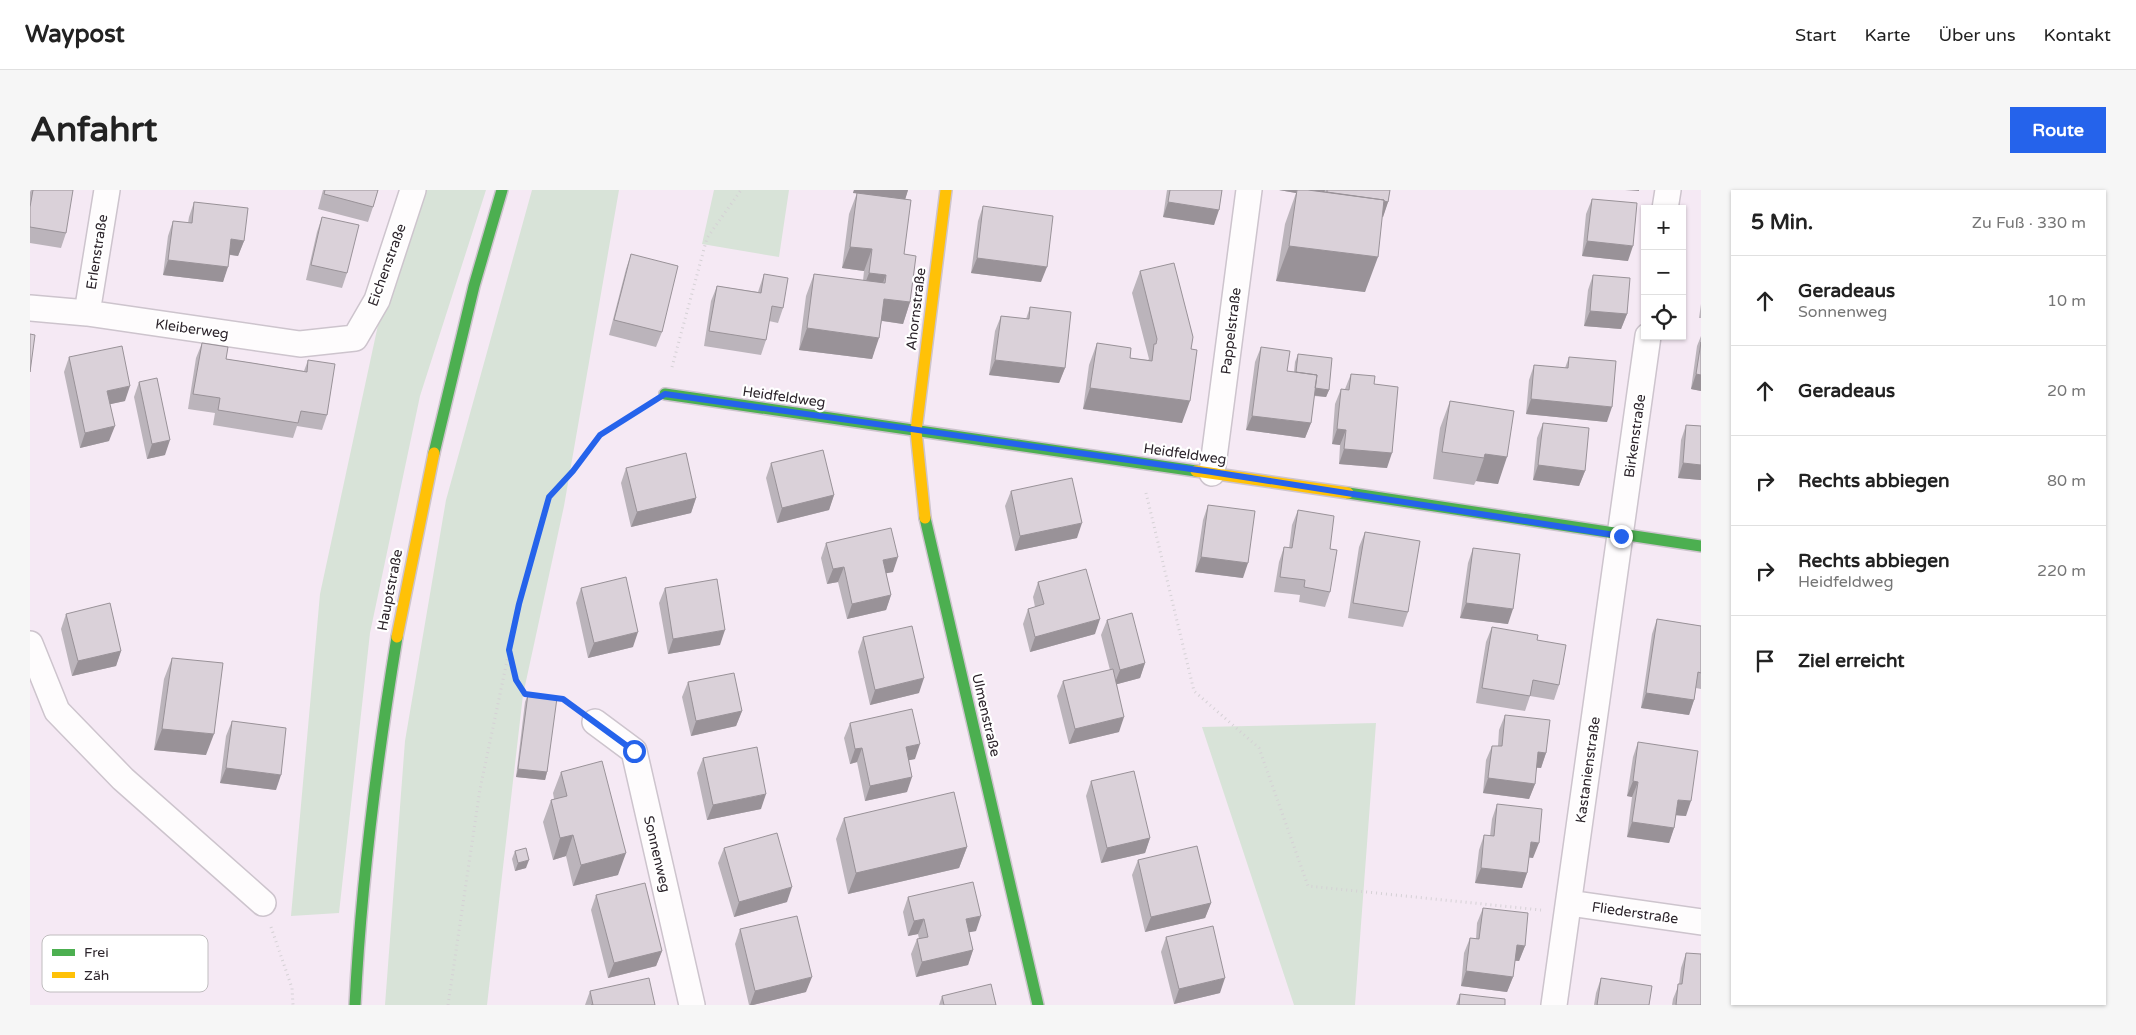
<!DOCTYPE html>
<html lang="de">
<meta charset="utf-8">
<style>
:root{--surface:#fff;--page:#f6f6f6;--text:#222;--muted:#767676;--line:#e0e0e0;--accent:#2563eb}
body{margin:0;font-family:"Varela Round",sans-serif;background:var(--page);color:var(--text)}
.controls{position:absolute;right:15px;top:15px;display:grid;overflow:hidden;border-radius:0px;box-shadow:0 1px 4px #0004}
.controls button{width:45px;height:45px;display:grid;place-items:center;padding:0;border:0;border-bottom:1px solid var(--line);background:var(--surface);color:var(--text);font:25px sans-serif}
.stop{position:absolute;width:15px;height:15px;margin:-11px;border:4px solid #2563eb;border-radius:50%;background:#fff}
.stop.end{background:#2563eb;border-color:#fff;box-shadow:0 1px 5px #0008}
.list{margin:0;padding:0;list-style:none}
h2{display:flex;justify-content:space-between;align-items:center;height:65px;margin:0;padding:0 20px;font-size:21px}
h2 small{font-size:16px;font-weight:400;color:var(--muted)}
.list li{display:grid;grid-template-columns:32px 1fr auto;gap:15px;align-items:center;box-sizing:border-box;height:90px;padding:0 20px;border-top:1px solid var(--line)}
.list b{display:block;font-size:19px;white-space:nowrap}
.list p{margin:0;font-size:16px;white-space:nowrap;color:var(--muted)}
.list em{font-size:16px;font-style:normal;color:var(--muted)}
.icon{flex:none;width:28px;height:28px;fill:none;stroke:currentColor;stroke-width:2;stroke-linecap:round;stroke-linejoin:round}
.map{position:relative;flex:none;width:1671px;height:815px;overflow:hidden;border-radius:0px}
header{display:flex;align-items:center;gap:30px;box-sizing:border-box;height:70px;padding:0 25px;background:var(--surface);border-bottom:1px solid var(--line)}
header strong{font-size:24px}
nav{display:flex;gap:28px;margin-inline-start:auto;font-size:18px}
.intro{display:flex;align-items:center;justify-content:space-between;box-sizing:border-box;height:120px;padding:0 30px}
h1{margin:0;font-size:35px}
.button{padding:12px 22px;border-radius:0px;background:var(--accent);color:#fff;font-size:18px;font-weight:700}
main{display:flex;gap:30px;padding:0 30px}
aside{flex:1;background:var(--surface);border-radius:0px;box-shadow:0 1px 4px #0004}
.map>svg:first-child{display:block}
</style>
<header>
<strong>Waypost</strong>
<nav><a>Start</a><a>Karte</a><a>Über uns</a><a>Kontakt</a></nav>
</header>
<div class="intro"><h1>Anfahrt</h1><a class="button">Route</a></div>
<main>
<div class="map">
<svg width="1671" height="815" viewBox="0 0 1671 815">
<rect width="100%" height="100%" fill="#f5e9f4"/>
<!-- green -->
<path fill="#d8e3d8" d="M390,0H456L390,206L340,443L309,723L261,726L290,404L351,121Z
M502,0H589L534,316L493,505L457,815H355L375,551L416,310Z
M684,0H759L749,67L672,54Z
M1346,533L1325,815H1264L1172,537Z"/>
<g fill="none" stroke-linecap="round" stroke-linejoin="round">
<!-- street casing -->
<g stroke="#cdc4cd" stroke-width="28">
<path id="street" d="M1635,19L1638,0
M0,118L57,123L270,154L325,148L347,110L383,0
M57,123L77,0
M1182,283L1219,0
M0,454L27,521L93,589L233,713
M565,532L604,561L662,815
M1539,713L1671,732
M1524,815L1618,146"/>
</g>
<!-- fast casing -->
<g stroke="#cdc4cd" stroke-width="14">
<path id="fast" d="M635,204L1166,281
M404,263L444,96L472,0
M1318,303L1671,356
M895,328L1008,815
M325,815C331,692 347,569 367,447"/>
</g>
<!-- slow casing -->
<g stroke="#cdc4cd" stroke-width="14">
<path id="slow" d="M1166,281L1318,303
M895,328L886,241L916,0
M367,447L404,263"/>
</g>
<!-- path -->
<path stroke="#d5d1d5" stroke-width="3" stroke-dasharray="1 4" stroke-linecap="butt" d="M642,177L677,48L711,0
M1116,303L1164,501L1229,558L1278,696L1511,720
M479,463L485,490L495,504L502,505
M523,508L533,509L544,517
M241,737L262,798L263,815
M418,815L450,599L489,414L519,307L543,281L570,245L612,219"/>
<!-- street -->
<use href="#street" stroke="#fefcfd" stroke-width="25"/>
<!-- fast -->
<use href="#fast" stroke="#4caf50" stroke-width="11"/>
<!-- slow -->
<use href="#slow" stroke="#ffc107" stroke-width="11"/>
</g>
<!-- wall -->
<path fill="#bbb4bb" d="M1,0H3L36,43L31,58L0,53V2Z
M293,0H348L343,17L338,32L288,19Z
M824,0H878L875,9L874,64L880,112L873,134L852,131L842,169L769,160L776,106L784,84L833,91L834,81L812,78L819,24L827,3H823Z
M1137,0H1192L1184,35L1133,27Z
M1249,0H1360L1358,12L1353,27H1352L1335,102L1246,91L1255,34L1266,3Z
M1562,9L1598,71L1552,66L1556,24Z
M164,12L214,51L208,66L200,65L193,92L133,85L138,46L143,31L158,33L159,27Z
M953,16L1011,92L941,83L948,31Z
M292,27L317,83L312,98L276,90L287,42Z
M601,64L632,142L626,157L579,145L596,79Z
M1110,81L1161,159L1152,233L1053,219L1059,175L1067,153L1100,168L1118,170L1119,169L1102,103Z
M734,84L753,118L748,133L739,131L736,150L731,165L674,156L681,111L687,96L728,102Z
M1563,85L1597,124L1591,139L1554,136L1558,100Z
M1671,114V128H1669Z
M1000,117L1035,178L1029,193L959,185L965,141L971,126L996,129Z
M1671,146V201L1661,199L1667,156Z
M172,153L196,169L274,181L278,170L297,225L292,240L267,236L263,248L183,235L185,223L158,219L166,168Z
M1231,157L1257,181L1264,182L1265,172L1268,164L1299,200L1296,207L1284,206L1281,233L1275,248L1216,240L1225,172Z
M39,167L95,211L80,214L79,251L50,258L34,182Z
M1539,167L1577,232L1496,224L1499,190L1504,175L1535,178Z
M1321,184L1344,194L1357,278L1309,274L1310,255L1302,254L1305,214L1311,199H1315Z
M109,192L135,265L117,269L104,207Z
M1420,211L1484,221L1468,294L1446,291L1444,295L1403,289L1410,238Z
M1513,233L1555,281L1549,296L1503,290L1507,248Z
M1656,235L1671,236V290L1648,288L1651,250Z
M741,273L804,305L799,320L747,333L736,288Z
M596,278L666,308L661,323L601,337L591,293Z
M981,301L1047,348L985,361L975,316Z
M1178,315L1213,388L1165,382L1173,330Z
M1268,320L1300,359V402L1295,417L1269,412L1270,405L1244,402L1249,372L1254,357L1259,358L1262,335Z
M1335,342L1378,422L1373,437L1318,428L1329,357Z
M796,353L863,382L856,383L861,405L856,420L817,429L808,392L797,394L791,368Z
M1443,358L1478,434L1430,428L1438,373Z
M1008,392L1065,444L1000,462L993,434L998,419L1005,417L1003,407Z
M551,398L603,457L558,468L546,413Z
M635,398L690,455L638,464L629,413Z
M36,424L91,461L86,476L42,486L31,439Z
M1627,429L1671,436V499L1666,498L1664,510L1659,525L1611,518L1622,444Z
M1077,430L1115,473L1110,488L1087,494L1089,542L1039,554L1027,506L1033,491L1080,480L1071,445Z
M1462,437L1507,450L1529,495L1524,510L1500,506L1495,521L1446,513L1456,452Z
M833,447L889,503L840,515L828,462Z
M142,468L176,565L124,560L134,489Z
M658,492L712,521L706,536L661,546L652,507Z
M498,504L517,582L515,590L486,587L495,512Z
M1475,525L1516,563L1511,578H1506L1505,594L1499,609L1453,603L1456,570L1462,556H1468L1469,540Z
M202,531L246,600L190,593L196,546Z
M820,533L885,569L879,570L877,602L835,611L827,572L820,574L814,548Z
M1608,552L1656,626L1646,625L1644,638L1639,653L1597,647L1602,607L1597,606L1603,567Z
M673,568L731,619L677,630L667,583Z
M531,582L588,685L543,696L536,666L523,670L513,632L521,610L524,609L523,603Z
M1061,591L1120,648L1115,663L1071,673L1056,606Z
M1467,614L1503,668L1499,667L1497,683L1492,698L1445,693L1449,660L1454,645L1460,646L1462,629Z
M814,628L937,657L929,678L818,704L806,649Z
M694,658L757,712L704,727L688,673Z
M485,661L496,678L485,681L482,669Z
M1108,670L1181,713L1175,728L1115,742L1102,685Z
M566,705L632,761L626,776L578,788L561,720Z
M878,707L946,741L939,742L943,760L938,775L886,787L881,764L887,749H889L888,744L878,746L873,722Z
M1453,718L1495,756L1489,771H1485L1483,787L1477,802L1431,796L1434,763L1440,748L1446,749L1447,733Z
M710,739L776,802L723,815H719L705,754Z
M1136,747L1190,803L1144,814L1131,762Z
M1656,763L1671,815H1642L1643,809L1649,794L1651,778Z
M1571,788L1619,815H1564L1566,803Z
M560,801L625,815H555Z
M1430,804L1475,815H1426Z
M912,806L914,815H909Z"/>
<!-- shaded-wall -->
<path fill="#999298" d="M824,0H878L875,10L823,3Z
M1249,0H1267L1266,3Z
M1267,0H1295L1293,6Z
M1595,0H1609V1Z
M1297,5L1358,12L1353,27L1291,20Z
M1138,12L1189,20L1184,35L1133,27Z
M201,49L214,51L208,66L196,64Z
M1557,51L1603,56L1598,71L1552,66Z
M1259,56L1348,67L1335,102L1246,91Z
M820,57L842,59L834,81L812,78Z
M947,68L1017,77L1011,92L941,83Z
M138,70L198,77L193,92L133,85Z
M839,83L856,85L848,106L831,104Z
M854,109L880,112L873,134L847,130Z
M1560,121L1597,124L1591,139L1554,136Z
M777,138L849,148L842,169L769,160Z
M965,170L1035,178L1029,193L959,185Z
M1666,184L1671,185V201L1661,199Z
M100,196L95,211L72,216L77,201Z
M1060,198L1160,211L1152,233L1053,219Z
M1284,198L1299,200L1296,207L1281,205Z
M1501,209L1582,217L1577,232L1496,224Z
M1222,226L1281,233L1275,248L1216,240Z
M85,236L79,251L50,258L55,243Z
M1307,239L1316,240L1310,255L1302,254Z
M140,250L135,265L117,269L122,254Z
M1314,259L1362,263L1357,278L1309,274Z
M1455,264L1477,267L1468,294L1446,291L1454,268Z
M1653,273L1671,275V290L1648,288Z
M1508,275L1555,281L1549,296L1503,290Z
M804,305L799,320L747,333L752,318Z
M666,308L661,323L601,337L607,322Z
M1052,333L1047,348L985,361L990,346Z
M868,367L863,382L847,385L853,370Z
M1171,367L1218,373L1213,388L1165,382Z
M814,377L808,392L797,394L803,379Z
M861,405L856,420L817,429L822,414Z
M1436,413L1483,419L1478,434L1430,428Z
M1070,429L1065,444L1000,462L1005,447Z
M695,440L690,455L638,464L643,449Z
M608,442L603,457L558,468L564,453Z
M91,461L86,476L42,486L48,471Z
M1115,473L1110,488L1084,495L1090,480Z
M894,488L889,503L840,515L845,500Z
M1616,503L1664,510L1659,525L1611,518Z
M712,521L706,536L661,546L666,531Z
M1094,527L1089,542L1039,554L1045,539Z
M132,539L184,544L176,565L124,560Z
M890,554L885,569L870,572L876,557Z
M832,558L827,572L820,574L825,559Z
M1508,562L1516,563L1511,578L1503,577Z
M196,578L251,585L246,600L190,593Z
M488,579L517,582L515,590L486,587Z
M882,587L877,602L835,611L840,596Z
M1458,588L1505,594L1499,609L1453,603Z
M1603,591L1608,592L1602,607L1597,606Z
M736,604L731,619L677,630L683,615Z
M1648,610L1661,611L1656,626L1643,625Z
M1602,632L1644,638L1639,653L1597,647Z
M543,645L536,666L523,670L530,648Z
M1120,648L1115,663L1071,673L1077,658Z
M1501,652L1509,653L1503,668L1495,667Z
M937,657L929,678L818,704L826,683Z
M596,663L588,685L543,696L551,675Z
M499,670L496,678L485,681L488,673Z
M1451,678L1497,683L1492,698L1445,693Z
M762,697L757,712L704,727L709,712Z
M1181,713L1175,728L1115,742L1121,727Z
M951,726L946,741L930,744L936,729Z
M894,729L888,744L878,746L884,731Z
M1487,755L1495,756L1489,771L1481,770Z
M943,760L938,775L886,787L892,772Z
M632,761L626,776L578,788L584,773Z
M1436,781L1483,787L1477,802L1431,796Z
M782,787L776,802L723,815H720L725,801Z
M1195,788L1190,803L1144,814L1149,799Z"/>
<!-- building -->
<path fill="#dad1d9" stroke="#999298" d="M3,0H43L36,43L0,37V17Z
M295,0H348L343,17L294,4Z
M1140,0H1192L1189,20L1138,12Z
M1267,0H1278L1354,10L1348,67L1259,56Z
M1297,0H1360L1358,12L1354,11V10L1297,2Z
M827,3L881,10L874,64L886,66L880,112L854,109L849,148L777,138L784,84L855,93L856,85L839,83L842,59L820,57Z
M1562,9L1607,13L1603,56L1557,51Z
M164,12L218,18L214,51L201,49L198,77L138,70L143,31L162,33Z
M953,16L1023,26L1017,77L947,68Z
M292,27L329,35L317,83L281,75Z
M601,64L648,76L632,142L584,130Z
M1144,73L1163,147L1161,159L1167,160L1160,211L1060,198L1067,153L1101,158L1100,168L1122,171L1124,154H1126L1127,149L1110,81Z
M734,84L758,88L753,118L742,116L736,150L679,141L687,96L731,103Z
M1563,85L1600,88L1597,124L1560,121Z
M1000,117L1041,122L1035,178L965,170L971,126L999,129Z
M0,144L5,145L0,182Z
M1671,152V185L1666,184Z
M172,153L198,157L196,169L222,173L277,182L278,170L305,174L297,225L271,221L268,233L188,220L190,208L163,204Z
M92,156L100,196L77,201L85,236L55,243L39,167Z
M1231,157L1260,161L1257,181L1287,185L1281,233L1222,226Z
M1268,164L1302,168L1299,200L1285,198L1287,185L1266,182Z
M1539,167L1586,171L1582,217L1501,209L1504,175L1538,178Z
M1321,184L1345,186L1344,194L1368,197L1362,263L1314,259L1316,240L1307,239L1311,199L1319,200Z
M127,188L140,250L122,254L109,192Z
M1420,211L1484,221L1477,267L1455,264L1454,268L1412,262Z
M1513,233L1559,238L1555,281L1508,275Z
M1656,235L1671,236V275L1653,273Z
M793,260L804,305L752,318L741,273Z
M656,263L666,308L607,322L596,278Z
M1042,288L1052,333L990,346L981,301Z
M1178,315L1225,321L1218,373L1171,367Z
M1268,320L1304,326L1300,359L1307,360L1300,402L1274,397L1275,390L1250,387L1254,357L1262,358Z
M861,338L868,367L853,370L861,405L822,414L814,377L803,379L796,353Z
M1335,342L1390,351L1378,422L1323,413Z
M1443,358L1490,364L1483,419L1436,413Z
M1056,379L1070,429L1005,447L998,419L1014,414L1008,392Z
M596,387L608,442L564,453L551,398Z
M687,389L695,440L643,449L635,398Z
M80,413L91,461L48,471L36,424Z
M1102,423L1115,473L1090,480L1077,430Z
M1627,429L1671,436V483L1668,482L1664,510L1616,503Z
M882,436L894,488L845,500L833,447Z
M1462,437L1508,445L1507,450L1536,455L1529,495L1503,490L1500,506L1452,498Z
M142,468L193,473L184,544L132,539Z
M1083,479L1094,527L1045,539L1033,491Z
M704,483L712,521L666,531L658,492Z
M498,504L527,508L517,582L488,579Z
M882,519L890,554L876,557L882,587L840,596L832,558L825,559L820,533Z
M1475,525L1520,530L1516,563L1508,562L1505,594L1458,588L1462,556H1472Z
M202,531L256,538L251,585L196,578Z
M1608,552L1668,561L1661,611L1648,610L1644,638L1602,632L1608,592L1603,591Z
M727,557L736,604L683,615L673,568Z
M572,571L596,663L551,675L543,645L530,648L521,610L537,606L531,582Z
M1104,581L1120,648L1077,658L1061,591Z
M924,602L937,657L826,683L814,628Z
M1467,614L1512,619L1509,653L1501,652L1497,683L1451,678L1454,645L1464,646Z
M747,643L762,697L709,712L694,658Z
M1167,656L1181,713L1121,727L1108,670Z
M496,658L499,670L488,673L485,661Z
M943,692L951,726L936,729L943,760L892,772L887,749L898,747L894,729L884,731L878,707Z
M615,693L632,761L584,773L566,705Z
M1453,718L1498,723L1495,756L1487,755L1483,787L1436,781L1440,748L1449,749Z
M767,726L782,787L725,801L710,739Z
M1183,736L1195,788L1149,799L1136,747Z
M1656,763L1671,764V815H1646L1648,794H1652Z
M619,788L625,815H561H563L560,801Z
M1571,788L1622,796L1619,815H1567Z
M961,794L966,815H914L912,806Z
M1430,804L1475,809V815H1429Z"/>
<g fill="none" stroke-linecap="round" stroke-linejoin="round">
<!-- route -->
<path stroke="#2563eb" stroke-width="6" d="M604,561L533,509L495,504L486,490L479,460L489,414L519,307L543,281L570,245L635,204L1182,282L1591,346"/>
</g>
<g text-anchor="middle" dominant-baseline="central" stroke-width="4.5" stroke-linejoin="round" paint-order="stroke">
<!-- street labels -->
<g font-size="14" fill="#2c242b" stroke="#fff">
<text transform="translate(67 62) rotate(-81)">Erlenstraße</text>
<text transform="translate(357 75) rotate(-70)">Eichenstraße</text>
<text transform="translate(886 119) rotate(-83)">Ahornstraße</text>
<text transform="translate(162 139) rotate(8)">Kleiberweg</text>
<text transform="translate(1201 141) rotate(-83)">Pappelstraße</text>
<text transform="translate(754 207) rotate(8)">Heidfeldweg</text>
<text transform="translate(1605 246) rotate(-82)">Birkenstraße</text>
<text transform="translate(1155 264) rotate(8)">Heidfeldweg</text>
<text transform="translate(360 400) rotate(-79)">Hauptstraße</text>
<text transform="translate(956 525) rotate(77)">Ulmenstraße</text>
<text transform="translate(1558 580) rotate(-82)">Kastanienstraße</text>
<text transform="translate(627 664) rotate(77)">Sonnenweg</text>
<text transform="translate(1605 723) rotate(8)">Fliederstraße</text>
</g>
</g>
<!-- legend -->
<rect x="12" y="745" width="166" height="57" rx="8" fill="#fff" stroke="#c0bdbf" stroke-width="1"/>
<rect x="22" y="759" width="23" height="7" fill="#4caf50"/>
<rect x="22" y="782" width="23" height="6" fill="#ffc107"/>
<g font-size="14" fill="#2c242b">
<text x="54" y="767">Frei</text>
<text x="54" y="790">Zäh</text>
</g>
</svg>
<div class="controls">
<button>+</button>
<button>−</button>
<button><svg class="icon" aria-label="locate" viewBox="0 0 24 24"><circle cx="12" cy="12" r="6"/><path d="M12 2v4M12 18v4M2 12h4M18 12h4"/></svg></button>
</div>
<div class="stop" style="left:604px;top:561px"></div>
<div class="stop end" style="left:1591px;top:346px"></div>
</div>
<aside>
<h2>5 Min.<small>Zu Fuß · 330 m</small></h2>
<ul class="list">
<li><svg class="icon" aria-label="ahead" viewBox="0 0 24 24"><path d="M12 20V5M6 11l6-6 6 6"/></svg><div><b>Geradeaus</b><p>Sonnenweg</p></div><em>10 m</em></li>
<li><svg class="icon" aria-label="ahead" viewBox="0 0 24 24"><path d="M12 20V5M6 11l6-6 6 6"/></svg><div><b>Geradeaus</b></div><em>20 m</em></li>
<li><svg class="icon" aria-label="right" viewBox="0 0 24 24"><path d="M7 20v-9h11M14 6l5 5-5 5"/></svg><div><b>Rechts abbiegen</b></div><em>80 m</em></li>
<li><svg class="icon" aria-label="right" viewBox="0 0 24 24"><path d="M7 20v-9h11M14 6l5 5-5 5"/></svg><div><b>Rechts abbiegen</b><p>Heidfeldweg</p></div><em>220 m</em></li>
<li><svg class="icon" aria-label="arrive" viewBox="0 0 24 24"><path d="M6 21V4h12l-3 4 3 4H6"/></svg><div><b>Ziel erreicht</b></div></li>
</ul>
</aside>
</main>
